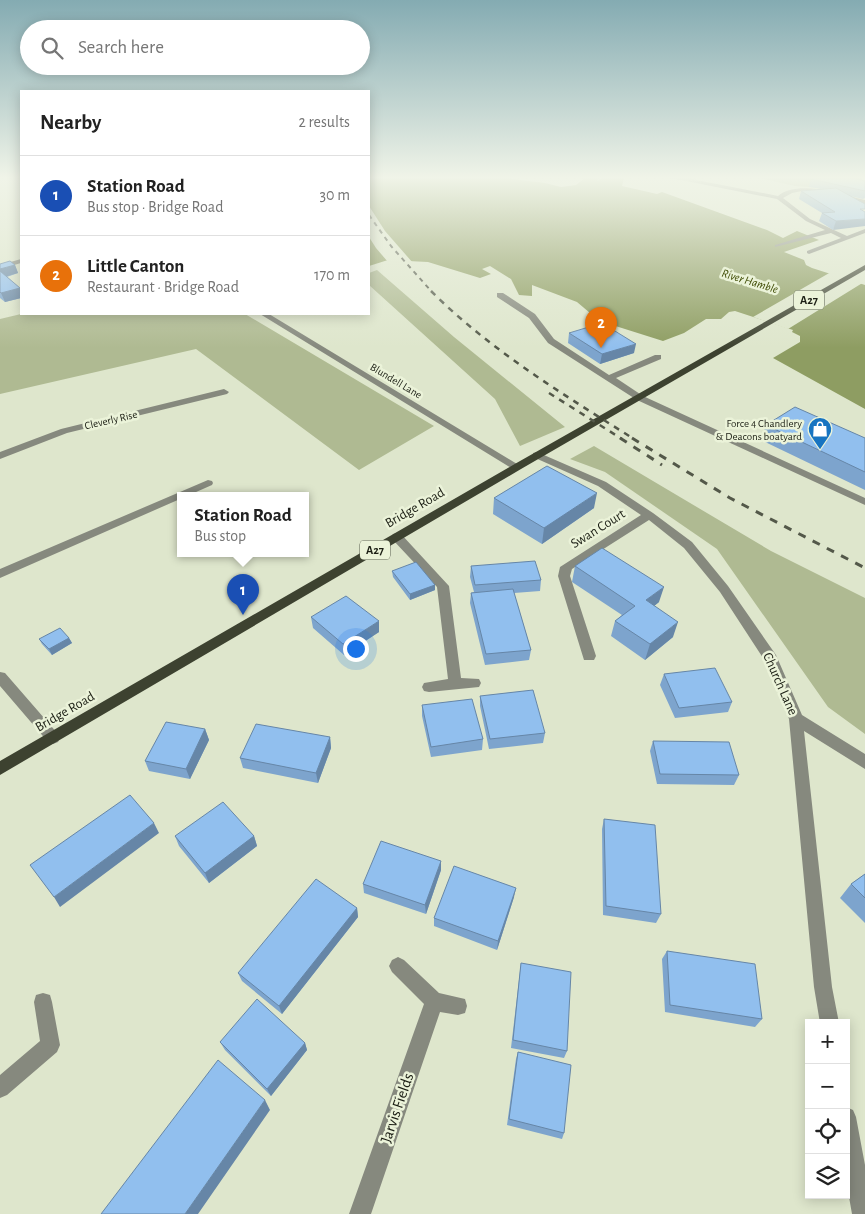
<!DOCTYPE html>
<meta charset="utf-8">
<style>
:root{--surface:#fff;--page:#f2f2f2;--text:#222;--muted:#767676;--line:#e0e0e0;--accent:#1774c1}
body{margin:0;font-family:"Alegreya Sans",sans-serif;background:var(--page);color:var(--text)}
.controls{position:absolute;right:15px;bottom:15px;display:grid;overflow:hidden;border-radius:0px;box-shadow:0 2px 12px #0003}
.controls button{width:45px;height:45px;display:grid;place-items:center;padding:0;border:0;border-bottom:1px solid var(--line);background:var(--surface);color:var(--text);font:25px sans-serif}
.you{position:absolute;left:355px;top:648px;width:18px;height:18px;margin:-12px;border:4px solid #fff;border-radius:50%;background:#1a73e8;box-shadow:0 0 0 8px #1a73e833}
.badge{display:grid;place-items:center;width:32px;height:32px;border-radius:50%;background:var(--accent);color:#fff;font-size:16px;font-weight:700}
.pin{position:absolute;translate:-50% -41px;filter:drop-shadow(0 1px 2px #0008)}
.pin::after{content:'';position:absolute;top:26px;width:18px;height:15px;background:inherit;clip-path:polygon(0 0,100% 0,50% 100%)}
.popup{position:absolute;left:177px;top:492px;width:132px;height:65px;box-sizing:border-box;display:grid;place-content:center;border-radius:0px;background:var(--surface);filter:drop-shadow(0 1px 4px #0005);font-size:16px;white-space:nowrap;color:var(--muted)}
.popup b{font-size:19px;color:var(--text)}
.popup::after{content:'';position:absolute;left:50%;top:100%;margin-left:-10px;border:10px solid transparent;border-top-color:var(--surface)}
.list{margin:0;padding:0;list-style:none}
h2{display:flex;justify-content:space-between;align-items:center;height:65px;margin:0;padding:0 20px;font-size:21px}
h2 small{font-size:16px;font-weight:400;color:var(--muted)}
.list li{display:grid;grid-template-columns:32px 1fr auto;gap:15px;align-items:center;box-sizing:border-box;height:80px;padding:0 20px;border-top:1px solid var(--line)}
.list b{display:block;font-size:19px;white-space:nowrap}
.list p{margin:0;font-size:16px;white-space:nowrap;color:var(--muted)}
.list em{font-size:16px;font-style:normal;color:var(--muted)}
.icon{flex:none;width:28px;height:28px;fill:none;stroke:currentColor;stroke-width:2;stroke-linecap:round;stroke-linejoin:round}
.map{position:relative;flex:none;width:865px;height:1214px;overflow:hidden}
.search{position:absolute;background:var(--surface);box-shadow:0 2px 12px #0003;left:20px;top:20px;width:350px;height:55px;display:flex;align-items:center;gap:12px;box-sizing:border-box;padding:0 18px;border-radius:28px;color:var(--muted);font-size:19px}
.panel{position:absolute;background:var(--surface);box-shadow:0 2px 12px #0003;left:20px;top:90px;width:350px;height:225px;border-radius:0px}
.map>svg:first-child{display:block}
</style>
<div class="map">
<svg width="865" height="1214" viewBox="0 0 865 1214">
<rect width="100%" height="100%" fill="#dee6cc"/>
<!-- green -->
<path fill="#afba92" d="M760,178H837L809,187L795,186Z
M377,270L454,337L565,427L520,446L495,399L369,285V273Z
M21,314H245L434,426L359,470L196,349L0,394V319Z
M594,446L771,551L865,598V734L828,707L717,549L605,472L570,459Z"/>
<!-- water -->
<path fill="#8e9d62" d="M369,178H503L545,183L561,187L576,185L585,178H598L597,181L603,178H624L622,186L657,194L662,192L767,230L783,238L797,231L819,240L784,252L804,260L806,265L812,268L865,285V409L773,358L800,342V336L792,332L793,330L735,311L729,312L721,319H706L684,333L663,341L606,323L590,313L577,302L532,285V296L519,295L511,279L490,266L482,269L491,274L480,278L428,262L388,260L369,266Z"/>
<!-- pier -->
<path fill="#dee6cc" d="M369,206L385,231L413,263L388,262L376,248L369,237Z
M831,272L864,282L788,329L753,317Z"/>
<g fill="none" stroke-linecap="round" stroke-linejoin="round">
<!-- minor -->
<path fill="#86897e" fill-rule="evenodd" d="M671,178H686L778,196C799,179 841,195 865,200V204L802,191L792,193L783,198L810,219L847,236L865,229V233L809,254L807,253V251L841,238L831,233L775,247V245L825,230L806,221L777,199Z
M21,259V263L0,269V265Z
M497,293H503L535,314L554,339L609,375L655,355H661V359L616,378L643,396L865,498V505L637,400L548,343L529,318L497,297Z
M260,314H269L522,467L517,470L513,469Z
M224,389L229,392L227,394L67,433L0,459V452L61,429Z
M537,452L606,482L653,513L692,542L728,586L776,655L802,715L865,754V769L804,731L832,987L839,1023H820L814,987L789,719L765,661L720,592L684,548L649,520L572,569L570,576L596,656L594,660H584L558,576L560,567L641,515L598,486L533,457V453Z
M208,480L212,481L213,483L212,485L187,496H180V499L0,578V569Z
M397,533L401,534L449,586L461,678L479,679L481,683L479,687L429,692L424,691L422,687L424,683L448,679L437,587L393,540L391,537L393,534Z
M0,672L5,673L58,734L60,738L58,742L53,744L48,742L0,686Z
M398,957L404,960L439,993L465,999L467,1006L465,1013L458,1015L440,1012L371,1214H349L424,1004L392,972L389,966L392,960Z
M43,993L50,995L52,1002L60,1045L57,1052L7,1095L0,1098V1075L40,1041L34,1002L36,995Z
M846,1107L853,1110L856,1117L865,1165V1214H852L846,1180Z"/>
<!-- major -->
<path fill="#3d4230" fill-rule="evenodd" d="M865,265V270L521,469L0,775V761L513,465Z"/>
<!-- rail-far2 -->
<path stroke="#535849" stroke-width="2" stroke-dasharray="4.5 4.5" stroke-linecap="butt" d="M369,215L391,246L432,292"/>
<!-- rail-far1 -->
<path stroke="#535849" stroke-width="2.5" stroke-dasharray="6 6" stroke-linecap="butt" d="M431,291C490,350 564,395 634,439
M549,393L622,439"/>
<!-- rail -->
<path stroke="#535849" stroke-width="3" stroke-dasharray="8 8" stroke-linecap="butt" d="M620,438L662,465
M632,438L730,498L865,568"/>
</g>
<!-- wall -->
<path fill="#7da4cd" d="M811,179L865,181V198L863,199L850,196L833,230L819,221L822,213L799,199L801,191L821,189L809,187Z
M0,264L15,265L18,273L7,277L20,288L21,291V298L5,302L0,298Z
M569,333L634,353L600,364L568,343Z
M766,425L865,438V490L761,440Z
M494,498L594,508L542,544L493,514Z
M471,566L541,580L540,591L514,593L531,650L529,660L485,665L470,603L471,593L474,592L470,577Z
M575,566L659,602L654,606L673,637L645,660L611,636L615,621L622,615L572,582Z
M392,571L435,585V590L410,600L393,577Z
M311,617L379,632L344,655L313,628Z
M69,638L72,643L52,655L42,644L39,639Z
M664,674L732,702L728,712L675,718L660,685Z
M480,696L545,733L543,743L489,749L480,706Z
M422,705L483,739L482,750L431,757L422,716Z
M205,729L209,740L190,779L149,771L145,761Z
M330,737L331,748L318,783L243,768L240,758Z
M653,741L739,775L734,785L657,784L650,751Z
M604,819L661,914L656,923L603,915L602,829Z
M175,836H254L257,846L209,883L179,846Z
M441,870L426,914L364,893L363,884Z
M865,874V923L840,898L851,884Z
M514,897L497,950L434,926V918Z
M357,908L358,917L282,1014L242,981L238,973Z
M667,951L762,1019L755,1027L665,1012L662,959Z
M521,963L567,1051L564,1058L511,1048L520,971Z
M220,1042L305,1043L307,1050L271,1096L225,1050Z
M518,1052L564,1133L562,1139L507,1125L516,1059Z"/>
<!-- shaded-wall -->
<path fill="#6686a7" d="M865,219V226L833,230L836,221Z
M15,265L18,273L1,278L0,275V269Z
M20,288L21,291V298L5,302L1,293Z
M636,344L634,353L600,364L602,354Z
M597,493L594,508L542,544L544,528Z
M435,585V590L410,600V594Z
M664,587L659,602L642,616L646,600Z
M379,621V632L344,655L343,644Z
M678,622L673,637L645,660L650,644Z
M69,638L72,643L52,655L49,649Z
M205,729L209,740L190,779L186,769Z
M330,737L331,748L318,783L316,773Z
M154,823L159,833L60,907L54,897Z
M254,836L257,846L209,883L205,873Z
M441,861V870L426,914L425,905Z
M516,888L514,897L497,950L498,941Z
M357,908L358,917L282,1014L279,1006Z
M305,1043L307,1050L271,1096L267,1089Z
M265,1100L270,1110L198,1214H185Z"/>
<!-- building -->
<path fill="#91bfee" stroke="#6686a7" d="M812,178H853L865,181V191L811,179Z
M836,188L865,204V209H860L865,212V219L836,221L822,213L835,212L801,191Z
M10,261L15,265L0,269V264Z
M0,271L20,288L1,293L0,292Z
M602,323L636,344L602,354L569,333Z
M795,407L865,438V472L766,425Z
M547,466L597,493L544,528L494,498Z
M602,548L664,587L646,600L678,622L650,644L615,621L635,606L575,566Z
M535,561L541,580L475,585L471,566Z
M416,562L435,585L410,594L392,571Z
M513,589L531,650L486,654L471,593Z
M346,596L379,621L343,644L311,617Z
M60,628L69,638L49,649L39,639Z
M715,668L732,702L679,708L664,674Z
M533,690L545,733L490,739L480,696Z
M472,699L483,739L431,747L422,705Z
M166,722L205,729L186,769L145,761Z
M256,724L330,737L316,773L240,758Z
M653,741L729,742L739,775L660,774Z
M130,795L154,823L54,897L30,865Z
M223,802L254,836L205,873L175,836Z
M604,819L655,825L661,914L606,906Z
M381,841L441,861L425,905L363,884Z
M454,866L516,888L498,941L434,918Z
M865,874V898L851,884Z
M316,879L357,908L279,1006L238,973Z
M667,951L755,964L762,1019L670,1005Z
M521,963L571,972L567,1051L513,1040Z
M257,999L305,1043L267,1089L220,1042Z
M518,1052L571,1065L564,1133L509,1119Z
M218,1060L265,1100L185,1214H101Z"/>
<!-- sky -->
<linearGradient id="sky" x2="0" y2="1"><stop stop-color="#84abb2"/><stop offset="0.51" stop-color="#f0f4e8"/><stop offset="1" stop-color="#f0f4e8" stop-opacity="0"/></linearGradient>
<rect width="865" height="348" fill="url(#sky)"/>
<!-- icons -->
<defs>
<g id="shop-pin" transform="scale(1.25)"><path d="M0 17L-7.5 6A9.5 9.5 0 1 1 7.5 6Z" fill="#1774c1" stroke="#ebf3d9"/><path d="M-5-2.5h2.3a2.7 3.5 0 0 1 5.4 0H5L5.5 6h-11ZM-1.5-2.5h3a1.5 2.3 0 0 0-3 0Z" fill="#fff"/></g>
</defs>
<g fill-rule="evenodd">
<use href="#shop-pin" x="820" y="429"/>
</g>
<g text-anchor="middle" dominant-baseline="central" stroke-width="5" stroke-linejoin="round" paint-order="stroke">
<!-- far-street labels -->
<g font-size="11" fill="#1b1e14" stroke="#ebf3d9">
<text transform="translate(396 381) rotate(31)">Blundell Lane</text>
<text transform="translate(111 420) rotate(-13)">Cleverly Rise</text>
</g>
<!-- far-poi labels -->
<g font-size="11" fill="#1b1e14" stroke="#ebf3d9" text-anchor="end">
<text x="802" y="423">Force 4 Chandlery<tspan x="802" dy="13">&amp; Deacons boatyard</tspan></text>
</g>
<!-- far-water labels -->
<g font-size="12" font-style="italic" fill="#3e4b03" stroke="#ebf3d9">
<text transform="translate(750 281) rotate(17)">River Hamble</text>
</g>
<!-- shield labels -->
<g fill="#ebf3d9" stroke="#595e4f" stroke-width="1">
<rect x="794" y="290.5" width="30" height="19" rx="4"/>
<rect x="360" y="540.5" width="30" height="19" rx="4"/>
</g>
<g font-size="12" font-weight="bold" fill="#1b1e14">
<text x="809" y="300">A27</text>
<text x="375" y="550">A27</text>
</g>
<!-- street labels -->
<g font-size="14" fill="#1b1e14" stroke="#ebf3d9">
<text transform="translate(415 508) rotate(-30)">Bridge Road</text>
<text transform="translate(598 529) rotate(-32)">Swan Court</text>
<text transform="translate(780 684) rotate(66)">Church Lane</text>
<text transform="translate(65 712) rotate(-30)">Bridge Road</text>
</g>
<!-- near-street labels -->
<g font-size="16" fill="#1b1e14" stroke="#ebf3d9">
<text transform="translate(397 1108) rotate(-71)">Jarvis Fields</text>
</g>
</g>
</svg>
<div class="controls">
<button>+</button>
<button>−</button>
<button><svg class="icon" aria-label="locate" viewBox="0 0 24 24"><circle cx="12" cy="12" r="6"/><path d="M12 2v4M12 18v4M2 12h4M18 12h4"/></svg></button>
<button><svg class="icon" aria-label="layers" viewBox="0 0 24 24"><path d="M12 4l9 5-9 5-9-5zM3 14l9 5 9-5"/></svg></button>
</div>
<div class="you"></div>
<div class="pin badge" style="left:243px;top:615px;background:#1a4fb4">1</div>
<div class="popup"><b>Station Road</b>Bus stop</div>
<div class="pin badge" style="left:601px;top:348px;background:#e8710a">2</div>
<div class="search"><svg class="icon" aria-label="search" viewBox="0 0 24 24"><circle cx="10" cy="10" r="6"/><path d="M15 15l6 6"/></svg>Search here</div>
<section class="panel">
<h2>Nearby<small>2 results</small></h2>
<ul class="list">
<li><span class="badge" style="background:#1a4fb4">1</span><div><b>Station Road</b><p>Bus stop · Bridge Road</p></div><em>30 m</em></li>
<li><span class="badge" style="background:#e8710a">2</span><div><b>Little Canton</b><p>Restaurant · Bridge Road</p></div><em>170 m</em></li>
</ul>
</section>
</div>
